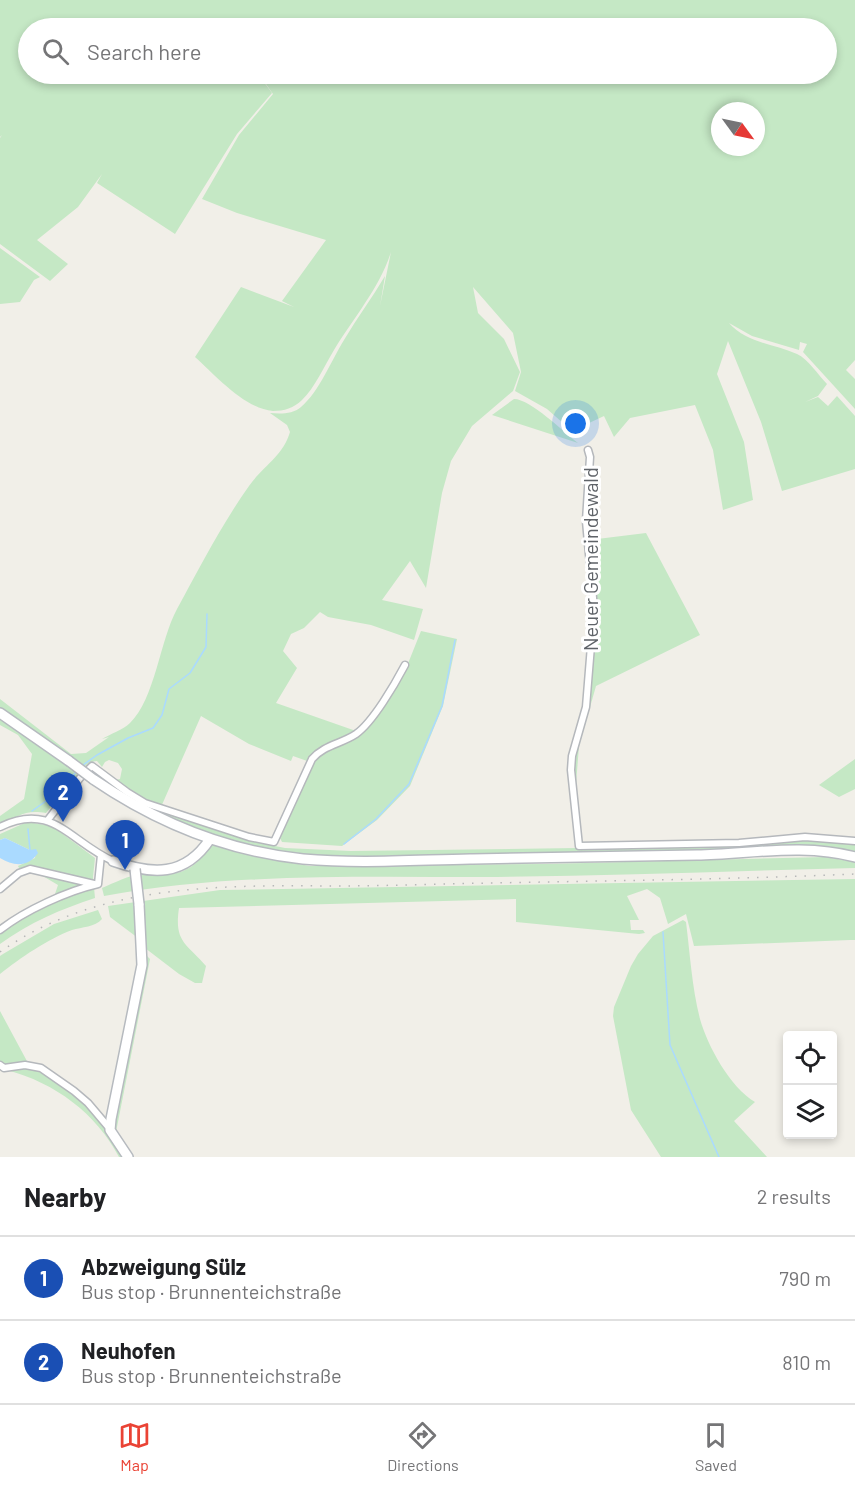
<!DOCTYPE html>
<meta charset="utf-8">
<style>
:root{--surface:#fff;--page:#f2f2f2;--text:#202124;--muted:#757577;--line:#e0e0e0;--accent:#ea4335}
body{margin:0;font-family:Barlow,sans-serif;background:var(--page);color:var(--text)}
.controls{position:absolute;right:18px;bottom:18px;display:grid;overflow:hidden;border-radius:6px;box-shadow:0 3px 9px #0003}
.controls button{width:54px;height:54px;display:grid;place-items:center;padding:0;border:0;border-bottom:2px solid var(--line);background:var(--surface);color:var(--text);font:30px sans-serif}
.compass{position:absolute;left:711px;top:102px;width:54px;height:54px;border-radius:50%;background:var(--surface);box-shadow:0 3px 9px #0003;rotate:123deg}
.you{position:absolute;left:576px;top:424px;width:21px;height:21px;margin:-15px;border:4px solid #fff;border-radius:50%;background:#1a73e8;box-shadow:0 0 0 9px #1a73e833}
.badge{display:grid;place-items:center;width:39px;height:39px;border-radius:50%;background:var(--accent);color:#fff;font-size:20px;font-weight:700}
.pin{position:absolute;translate:-50% -50px;filter:drop-shadow(0 2px 3px #0008)}
.pin::after{content:'';position:absolute;top:32px;width:21px;height:18px;background:inherit;clip-path:polygon(0 0,100% 0,50% 100%)}
.list{margin:0;padding:0;list-style:none}
h2{display:flex;justify-content:space-between;align-items:center;height:78px;margin:0;padding:0 24px;font-size:26px}
h2 small{font-size:20px;font-weight:400;color:var(--muted)}
.list li{display:grid;grid-template-columns:39px 1fr auto;gap:18px;align-items:center;box-sizing:border-box;height:84px;padding:0 24px;border-top:2px solid var(--line)}
.list b{display:block;font-size:22px;white-space:nowrap}
.list p{margin:0;font-size:20px;white-space:nowrap;color:var(--muted)}
.list em{font-size:20px;font-style:normal;color:var(--muted)}
.icon{flex:none;width:33px;height:33px;fill:none;stroke:currentColor;stroke-width:2;stroke-linecap:round;stroke-linejoin:round}
.map{position:relative;flex:none;width:855px;height:1157px;overflow:hidden}
.search{position:absolute;background:var(--surface);box-shadow:0 3px 9px #0003;left:18px;right:18px;top:18px;height:66px;display:flex;align-items:center;gap:15px;box-sizing:border-box;padding:0 21px;border-radius:33px;color:var(--muted);font-size:22px}
.sheet{height:246px;background:var(--surface)}
nav{display:flex;justify-content:space-around;align-items:center;box-sizing:border-box;height:84px;border-top:2px solid var(--line);background:var(--surface);font-size:16px;color:var(--muted)}
nav a{display:grid;justify-items:center;gap:3px}
nav .on{color:var(--accent)}
.map>svg:first-child{display:block}
</style>
<div class="map">
<svg width="855" height="1157" viewBox="0 0 855 1157">
<rect width="100%" height="100%" fill="#f1efe8"/>
<!-- green -->
<path fill="#c5e8c5" fill-rule="evenodd" d="M0,0H855V360L846,370L855,379V409L803,352L807,344L800,342L799,350L752,336L729,323C746,343 775,344 797,354C808,359 818,375 827,384L818,396L805,402L818,397L828,406L837,396L855,416V469L782,491L761,422L728,341L717,374L744,442L753,500L723,510L713,450L695,405L630,418L614,437L604,416L572,431L547,409L515,391L521,372L513,333L473,287L478,313L504,339L520,372L513,391L472,426L451,461L442,493L426,588L410,561L382,600L423,609L414,640L371,625L328,617L320,612L304,628L291,634L283,651L297,668L276,703L356,731L317,750L310,762L293,756L291,761L249,744L201,716L161,807L149,803L115,780L120,779L122,769L118,763L109,760L105,762L102,767L97,761L90,762L84,767L46,813C24,809 19,817 0,824V816L24,799L32,754L18,735L0,725V718L74,770L79,762L0,709V699L71,754L86,753L109,737L102,739C110,734 123,730 130,723C155,699 160,640 177,609C200,567 222,524 249,486C263,466 283,456 290,432L287,425L270,413C281,414 293,414 301,407C319,392 332,359 344,340C357,318 372,298 385,276L380,306L391,252C379,289 354,317 334,350C325,365 314,389 302,400C294,408 284,411 273,411C245,409 215,375 195,357L241,287L294,307L282,301L326,240L237,213L202,199L239,135L273,94L259,74H826V28H28V74H258L272,93L237,134L175,234L97,183L102,174L78,207L37,240L68,264L50,281L0,244V138L2,135L0,137ZM720,111H756V147H720Z
M0,248L40,277L34,280L20,302L0,304Z
M514,399C530,399 564,432 578,443L492,415Z
M646,533L700,635L596,686L579,746L576,784L573,763L586,715L591,686L596,615L598,613L589,540Z
M421,631L457,639L443,706L410,786L377,820L342,846L282,842L280,838L317,756L325,749L359,735L407,666Z
M855,759V789L839,797L819,785Z
M93,770L130,796L152,808L260,843L285,848L351,851L577,848L783,839L826,840L855,845V852C820,842 786,845 751,850L337,858C317,856 296,855 276,852C209,841 146,811 91,771Z
M27,822L52,826L95,858L93,877L95,898C61,909 29,923 0,944V933L34,911L52,903L58,885L41,875L19,868L18,866L35,858L36,850H30L5,838L0,840V834Z
M211,845L263,858L310,866L546,864L825,857L855,862V868C731,871 607,876 484,877C358,877 228,873 104,896L102,888C114,883 129,875 142,874C149,873 155,876 161,875C187,874 197,865 211,845Z
M855,879V940H850L694,946L686,914L668,924L660,898L647,889L627,896L639,920H630L631,930H643L645,933L639,934L516,922V899L179,908C174,942 186,943 206,966L202,983H195L179,974L145,948L142,941L110,917L108,906L220,890Z
M98,910L102,919C95,927 82,927 72,930C48,939 20,958 0,974V956L3,954L54,924Z
M683,920L686,922C690,954 692,988 700,1019C708,1047 730,1087 755,1102L734,1121L767,1157H661L631,1110L613,1016L614,1007L631,966L638,954L653,936Z
M146,955L150,959L116,1132L114,1120Z
M0,1011L28,1063L6,1065L0,1062Z
M23,1066C72,1079 98,1118 125,1157H119C96,1113 55,1083 7,1070Z"/>
<!-- water -->
<path fill="#aadaff" d="M5,838L30,850L36,849L38,853C28,868 13,866 0,858V840Z"/>
<g fill="none" stroke-linecap="round" stroke-linejoin="round">
<!-- stream -->
<path stroke="#aadaff" stroke-width="1.5" d="M83,765L97,755L128,738L153,728L162,715L169,689L190,673L206,647L207,614
M32,811L53,796L77,771
M28,829L30,850L29,852
M344,844L376,819L409,784L442,706L455,640
M663,932L670,1045L719,1157"/>
<!-- street casing -->
<g stroke="#b5b8bc" stroke-width="9">
<path id="street" d="M588,450L590,457L586,521L594,609L586,707L572,756L571,770L579,846L739,843L805,837L855,841
M47,821L80,778L92,766L127,792L145,803L249,837L274,842L312,759C324,745 341,744 356,734C373,722 395,684 405,665
M0,827C52,801 70,842 113,861
M98,884L101,855
M0,889L19,873L30,869L94,884
M0,930C24,911 67,891 98,884
M0,1065L4,1068L25,1065L41,1068L74,1091L88,1103L110,1129"/>
</g>
<!-- secondary casing -->
<g stroke="#b6babf" stroke-width="12">
<path id="secondary" d="M0,713L69,761
M93,779C156,822 226,851 303,859C358,864 415,860 470,859C546,858 622,856 697,855C750,854 804,843 855,857
M113,861C152,875 185,877 210,839
M128,1157L110,1130L111,1119L142,965L139,904"/>
</g>
<!-- street -->
<use href="#street" stroke="#fff" stroke-width="6"/>
<!-- secondary -->
<use href="#secondary" stroke="#fff" stroke-width="9"/>
<!-- rail -->
<path stroke="#b6b7b8" stroke-width="1.5" stroke-dasharray="1.5 8" stroke-linecap="butt" d="M0,952C96,884 219,885 333,886C369,886 405,885 442,884C579,881 717,880 855,874"/>
<!-- secondary-bridge casing -->
<g stroke="#b6babf" stroke-width="12" stroke-linecap="butt">
<path id="secondary-bridge" d="M69,761L93,779
M135,869L139,904"/>
</g>
<!-- secondary-bridge -->
<use href="#secondary-bridge" stroke="#fff" stroke-width="9"/>
</g>
<g text-anchor="middle" dominant-baseline="central" stroke-width="6" stroke-linejoin="round" paint-order="stroke">
<!-- street labels -->
<g font-size="20" fill="#5f6368" stroke="#fff">
<text transform="translate(590 559) rotate(-90)">Neuer Gemeindewald</text>
</g>
</g>
</svg>
<div class="controls">
<button><svg class="icon" aria-label="locate" viewBox="0 0 24 24"><circle cx="12" cy="12" r="6"/><path d="M12 2v4M12 18v4M2 12h4M18 12h4"/></svg></button>
<button><svg class="icon" aria-label="layers" viewBox="0 0 24 24"><path d="M12 4l9 5-9 5-9-5zM3 14l9 5 9-5"/></svg></button>
</div>
<svg class="compass" viewBox="-18 -18 36 36"><path d="M0-13l5 13h-10z" fill="#e53935"/><path d="M0 13l5-13h-10z" fill="#757577"/></svg>
<div class="you"></div>
<div class="pin badge" style="left:125px;top:870px;background:#1a4fb4">1</div>
<div class="pin badge" style="left:63px;top:822px;background:#1a4fb4">2</div>
<div class="search"><svg class="icon" aria-label="search" viewBox="0 0 24 24"><circle cx="10" cy="10" r="6"/><path d="M15 15l6 6"/></svg>Search here</div>
</div>
<section class="sheet">
<h2>Nearby<small>2 results</small></h2>
<ul class="list">
<li><span class="badge" style="background:#1a4fb4">1</span><div><b>Abzweigung Sülz</b><p>Bus stop · Brunnenteichstraße</p></div><em>790 m</em></li>
<li><span class="badge" style="background:#1a4fb4">2</span><div><b>Neuhofen</b><p>Bus stop · Brunnenteichstraße</p></div><em>810 m</em></li>
</ul>
</section>
<nav>
<a class="on"><svg class="icon" aria-label="map" viewBox="0 0 24 24"><path d="M3 6l6-2 6 2 6-2v14l-6 2-6-2-6 2zM9 4v14M15 6v14"/></svg>Map</a>
<a><svg class="icon" aria-label="directions" viewBox="0 0 24 24"><path d="M12 3l9 9-9 9-9-9zM9 14v-3h6M13 9l2 2-2 2"/></svg>Directions</a>
<a><svg class="icon" aria-label="saved" viewBox="0 0 24 24"><path d="M7 4h10v16l-5-4-5 4z"/></svg>Saved</a>
</nav>
